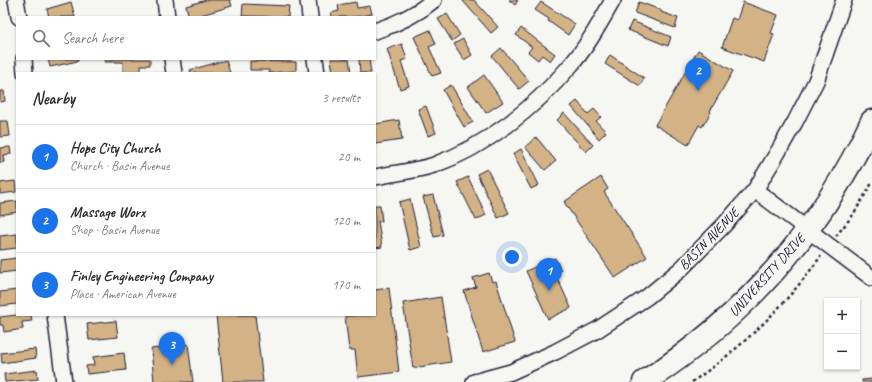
<!DOCTYPE html>
<meta charset="utf-8">
<style>
:root{--surface:#fff;--page:#f2f2f3;--text:#2b2b33;--muted:#7c7c81;--line:#e1e1e2;--accent:#1a73e8}
body{margin:0;font-family:Caveat,sans-serif;background:var(--page);color:var(--text)}
.controls{position:absolute;right:12px;bottom:12px;display:grid;overflow:hidden;border-radius:0px;box-shadow:0 1px 3px #0004}
.controls button{width:36px;height:36px;display:grid;place-items:center;padding:0;border:0;border-bottom:1px solid var(--line);background:var(--surface);color:var(--text);font:20px sans-serif}
.you{position:absolute;left:512px;top:257px;width:14px;height:14px;margin:-10px;border:3px solid #fff;border-radius:50%;background:#1a73e8;box-shadow:0 0 0 6px #1a73e833}
.badge{display:grid;place-items:center;width:26px;height:26px;border-radius:50%;background:var(--accent);color:#fff;font-size:13px;font-weight:700}
.pin{position:absolute;translate:-50% -33px;filter:drop-shadow(0 1px 2px #0008)}
.pin::after{content:'';position:absolute;top:21px;width:14px;height:12px;background:inherit;clip-path:polygon(0 0,100% 0,50% 100%)}
.list{margin:0;padding:0;list-style:none}
h2{display:flex;justify-content:space-between;align-items:center;height:52px;margin:0;padding:0 16px;font-size:17px}
h2 small{font-size:13px;font-weight:400;color:var(--muted)}
.list li{display:grid;grid-template-columns:26px 1fr auto;gap:12px;align-items:center;box-sizing:border-box;height:64px;padding:0 16px;border-top:1px solid var(--line)}
.list b{display:block;font-size:15px;white-space:nowrap}
.list p{margin:0;font-size:13px;white-space:nowrap;color:var(--muted)}
.list em{font-size:13px;font-style:normal;color:var(--muted)}
.icon{flex:none;width:22px;height:22px;fill:none;stroke:currentColor;stroke-width:2;stroke-linecap:round;stroke-linejoin:round}
.map{position:relative;flex:none;width:872px;height:382px;overflow:hidden}
.search{position:absolute;background:var(--surface);box-shadow:0 1px 3px #0004;left:16px;top:16px;width:360px;height:44px;display:flex;align-items:center;gap:10px;box-sizing:border-box;padding:0 14px;border-radius:0px;color:var(--muted);font-size:15px}
.panel{position:absolute;background:var(--surface);box-shadow:0 1px 3px #0004;left:16px;top:72px;width:360px;height:244px;border-radius:0px}
.map>svg:first-child{display:block}
</style>
<div class="map">
<svg width="872" height="382" viewBox="0 0 872 382">
<rect width="100%" height="100%" fill="#f6f6f2"/>
<filter id="ink" filterUnits="userSpaceOnUse"><feTurbulence type="fractalNoise" baseFrequency=".025" numOctaves="2"/><feDisplacementMap in="SourceGraphic" scale="8" xChannelSelector="R" yChannelSelector="G"/><feConvolveMatrix kernelMatrix="1 2 1 2 8 2 1 2 1" color-interpolation-filters="sRGB"/></filter>
<g filter="url(#ink)">
<!-- building -->
<path fill="#d3b286" stroke="#22223b" d="M206,0H230L232,6L194,17H189L186,6Z
M464,0H474L498,27L491,33L463,1Z
M509,0H518L515,5Z
M71,2L75,17H49L47,9Z
M356,2L357,8L370,6L372,14L354,17H332L331,13L339,11L338,5Z
M541,2L575,24L568,35L548,21L549,19L535,10Z
M639,2L661,10V12L678,18L675,28L635,13Z
M743,2L778,15L771,33L774,34L764,62L722,47L732,18L737,20Z
M243,4L289,6L288,17L242,16Z
M447,14L460,35L452,41L438,19Z
M632,21L671,37L668,46L628,30Z
M521,28L555,54L550,61L542,55L538,60L528,52L532,47L516,35Z
M430,30L436,44L429,47L441,73L432,76L414,37Z
M463,39L472,55L464,60L454,44Z
M402,44L407,59L401,61L409,86L400,89L387,49Z
M501,48L529,81L519,89L492,56Z
M698,50L733,71L710,111L711,112L702,127L699,125L688,145L655,125Z
M610,55L644,78L640,86L605,64Z
M48,59H78V61L50,67Z
M105,59H150V65H141V73H123V62H105Z
M331,59H349L351,73H333Z
M359,59H369L371,73H360Z
M226,60L230,73H191L190,70Z
M250,61L296,62V71L269,73V70H250Z
M484,75L503,102L486,113L468,87Z
M451,85L473,122L464,127L443,90Z
M0,91H4L5,101L0,102Z
M577,101L588,114L594,109L601,117L596,121L606,132L599,139L571,106Z
M426,106L436,133L428,136L418,109Z
M564,113L593,145L586,152L557,120Z
M399,120L402,140L375,144V124Z
M0,121H8L10,136L0,137Z
M536,137L556,161L545,170L525,147Z
M10,147L11,154L3,155L4,162L0,163V148Z
M521,149L539,185L531,189L513,154Z
M487,169L509,213L498,218L477,174Z
M468,177L486,215L476,220L457,182Z
M601,177L608,189L604,192L647,257L615,278L564,202Z
M15,181L16,192L0,194V183Z
M433,195L443,235L434,237L423,197Z
M410,199L421,247L410,250L399,202Z
M17,201V212L0,215V203Z
M375,205H380L382,221H378L382,247L375,248Z
M17,234V248L0,250V236Z
M17,258V271L0,273V260Z
M555,258L561,270L555,273L571,308L548,319L526,271Z
M489,273L492,282L496,281L515,342L483,352L464,291L476,287L473,278Z
M389,288L399,372L358,377L355,350H349L345,316L375,315V290Z
M17,290V304L0,306V292Z
M441,297L451,362L413,368L403,303Z
M17,315H31L32,321L22,322L23,329L4,332L3,325H0V317Z
M216,315H255L263,382H223Z
M116,321L118,337L89,340L87,324Z
M188,344L193,382H154L151,349Z
M35,349L36,358L2,363L1,353Z
M124,353L126,370L87,374L86,366L94,365L93,357Z
M37,370L38,379L5,382L4,374Z
M872,379V382H862V380Z"/>
<g fill="none" stroke-linecap="round" stroke-linejoin="round">
<!-- minor casing -->
<g stroke="#22223b" stroke-width="18">
<path id="minor" d="M16,0L19,17
M165,0L167,17
M308,0L310,17
M375,31C397,24 417,14 434,0
M24,59L25,73
M172,59L174,73
M315,59L317,73
M375,177C394,173 416,171 434,165C487,146 534,108 570,66C587,47 600,23 613,0
M755,190L872,278
M55,315L64,382
M474,382L511,372L555,352L597,330L647,297L681,269L724,225L755,190L778,152L795,122L816,81L844,0"/>
</g>
<!-- secondary casing -->
<g stroke="#22223b" stroke-width="25">
<path id="secondary" d="M644,382C745,317 821,230 872,121"/>
</g>
<!-- path -->
<path stroke="#22223b" stroke-width="2.5" stroke-dasharray="3 3" stroke-linecap="butt" d="M836,236L853,215L872,183
M692,382C743,347 785,306 821,256"/>
<!-- minor -->
<use href="#minor" stroke="#f6f6f2" stroke-width="15"/>
<!-- secondary -->
<use href="#secondary" stroke="#f6f6f2" stroke-width="22"/>
</g>
</g>
<g text-anchor="middle" dominant-baseline="central" stroke-width="3.5" stroke-linejoin="round" paint-order="stroke">
<!-- street labels -->
<g font-size="14" fill="#22223b" stroke="#f6f6f2">
<text transform="translate(709 239) rotate(-46)">BASIN AVENUE</text>
<text transform="translate(767 275) rotate(-48)">UNIVERSITY DRIVE</text>
</g>
</g>
</svg>
<div class="controls">
<button>+</button>
<button>−</button>
</div>
<div class="you"></div>
<div class="pin badge" style="left:549px;top:291px">1</div>
<div class="pin badge" style="left:698px;top:91px">2</div>
<div class="pin badge" style="left:172px;top:365px">3</div>
<div class="search"><svg class="icon" aria-label="search" viewBox="0 0 24 24"><circle cx="10" cy="10" r="6"/><path d="M15 15l6 6"/></svg>Search here</div>
<section class="panel">
<h2>Nearby<small>3 results</small></h2>
<ul class="list">
<li><span class="badge">1</span><div><b>Hope City Church</b><p>Church · Basin Avenue</p></div><em>20 m</em></li>
<li><span class="badge">2</span><div><b>Massage Worx</b><p>Shop · Basin Avenue</p></div><em>120 m</em></li>
<li><span class="badge">3</span><div><b>Finley Engineering Company</b><p>Place · American Avenue</p></div><em>170 m</em></li>
</ul>
</section>
</div>
